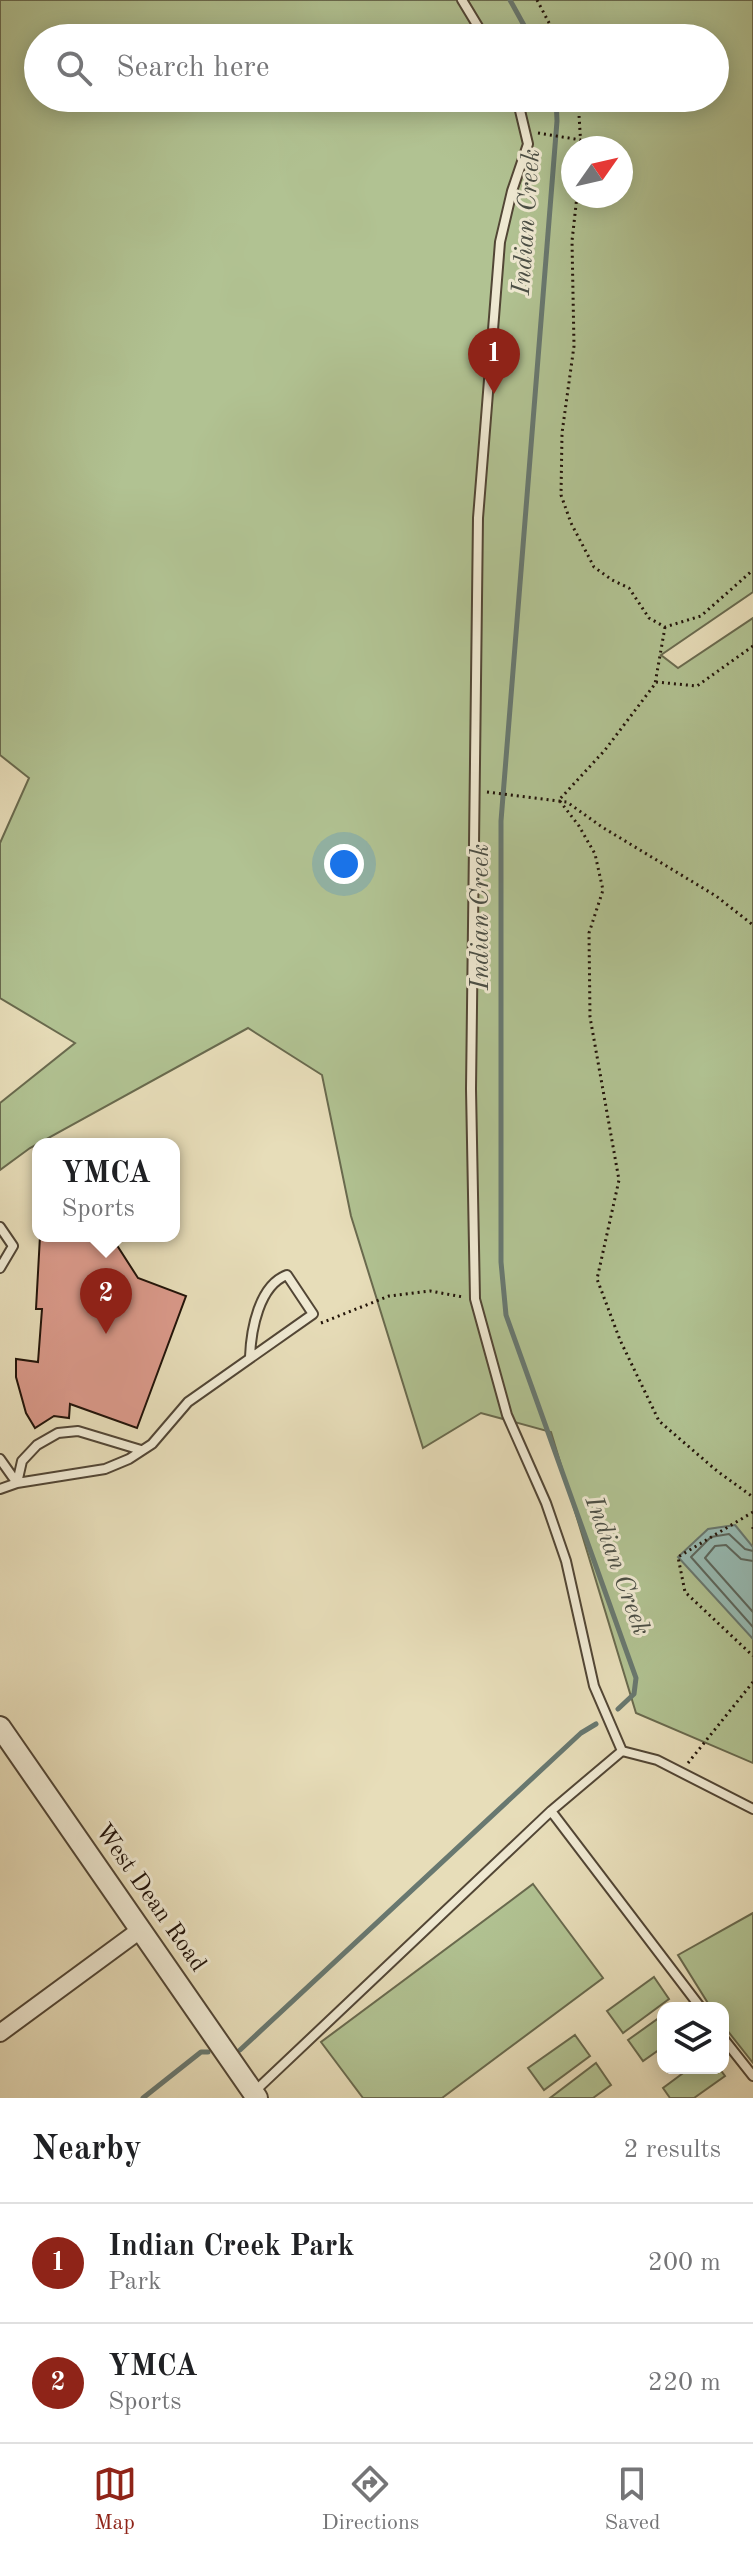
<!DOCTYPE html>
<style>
:root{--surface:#fff;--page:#f6f6f6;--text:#202124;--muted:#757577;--line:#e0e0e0;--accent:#8f2418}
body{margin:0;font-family:"Old Standard TT",serif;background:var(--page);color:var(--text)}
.controls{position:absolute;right:24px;bottom:24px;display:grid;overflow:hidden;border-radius:16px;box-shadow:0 4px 20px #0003}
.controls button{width:72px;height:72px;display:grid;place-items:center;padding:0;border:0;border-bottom:2px solid var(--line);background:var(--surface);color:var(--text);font:40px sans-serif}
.compass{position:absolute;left:561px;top:136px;width:72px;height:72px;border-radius:50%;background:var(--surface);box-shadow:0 4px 20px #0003;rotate:56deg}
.you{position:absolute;left:344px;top:864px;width:28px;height:28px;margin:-20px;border:6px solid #fff;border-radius:50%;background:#1a73e8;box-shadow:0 0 0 12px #1a73e833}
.badge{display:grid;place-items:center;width:52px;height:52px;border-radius:50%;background:var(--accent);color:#fff;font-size:26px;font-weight:700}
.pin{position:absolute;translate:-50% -66px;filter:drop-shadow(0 2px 4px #0008)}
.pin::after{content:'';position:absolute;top:42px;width:28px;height:24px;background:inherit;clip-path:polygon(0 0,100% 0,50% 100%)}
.popup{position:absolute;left:32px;top:1138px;width:148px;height:104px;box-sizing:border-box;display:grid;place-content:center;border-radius:16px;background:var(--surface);filter:drop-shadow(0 2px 6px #0005);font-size:26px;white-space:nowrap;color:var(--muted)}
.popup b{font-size:30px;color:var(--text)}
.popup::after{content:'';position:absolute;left:50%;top:100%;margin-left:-16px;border:16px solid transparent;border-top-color:var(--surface)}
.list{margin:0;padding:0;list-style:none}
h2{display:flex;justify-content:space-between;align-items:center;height:104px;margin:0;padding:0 32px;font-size:34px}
h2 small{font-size:26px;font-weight:400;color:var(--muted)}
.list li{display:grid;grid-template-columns:52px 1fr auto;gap:24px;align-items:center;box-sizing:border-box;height:120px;padding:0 32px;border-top:2px solid var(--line)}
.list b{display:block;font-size:30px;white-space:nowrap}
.list p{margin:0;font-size:26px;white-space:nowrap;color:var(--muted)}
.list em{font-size:26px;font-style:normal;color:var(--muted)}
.icon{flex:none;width:44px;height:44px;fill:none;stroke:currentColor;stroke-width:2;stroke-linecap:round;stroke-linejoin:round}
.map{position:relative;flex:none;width:753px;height:2098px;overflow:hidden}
.search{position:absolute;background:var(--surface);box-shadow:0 4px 20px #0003;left:24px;right:24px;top:24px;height:88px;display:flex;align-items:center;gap:20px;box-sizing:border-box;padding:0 28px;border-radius:44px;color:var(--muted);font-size:30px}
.sheet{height:344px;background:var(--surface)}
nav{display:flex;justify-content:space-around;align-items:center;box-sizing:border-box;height:112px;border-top:2px solid var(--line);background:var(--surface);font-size:22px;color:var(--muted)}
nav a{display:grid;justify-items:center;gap:4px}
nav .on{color:var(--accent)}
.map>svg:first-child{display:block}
</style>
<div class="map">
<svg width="753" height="2098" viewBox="0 0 753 2098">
<rect width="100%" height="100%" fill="#e7ddb9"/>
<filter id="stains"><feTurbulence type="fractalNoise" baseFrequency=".0025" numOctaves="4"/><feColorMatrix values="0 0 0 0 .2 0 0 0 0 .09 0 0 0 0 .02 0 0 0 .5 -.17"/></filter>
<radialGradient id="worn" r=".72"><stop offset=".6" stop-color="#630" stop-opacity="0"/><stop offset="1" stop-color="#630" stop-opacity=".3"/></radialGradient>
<!-- green -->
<path fill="#b1c292" stroke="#696a4e" stroke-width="2" fill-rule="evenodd" d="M0,0H753V592L661,655L678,668L753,618V1763L636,1713L551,1432L481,1413L423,1448L351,1216L322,1075L248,1028L30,1148L0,1170V1103L75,1043L0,998V843L29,778L0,755ZM38,38H715V98H38ZM573,148H621V196H573Z
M533,1884L603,1978L442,2098H363L321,2042Z
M753,1913V2063L723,2025V2008H711L678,1955Z
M654,1977L669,1999L623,2033L607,2011Z
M663,2015V2047L643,2061L628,2040Z
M575,2035L590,2056L544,2090L528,2068Z
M596,2063L611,2085L593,2098H550Z
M690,2068H719L725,2076L694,2098H670L663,2088Z"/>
<!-- water -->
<path fill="#97bbb4" stroke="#687870" stroke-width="2" d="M735,1525L753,1547V1639L678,1557L708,1529Z"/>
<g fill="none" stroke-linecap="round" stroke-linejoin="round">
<!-- shore -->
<path stroke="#5c675e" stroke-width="2" d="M753,1551L745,1549L729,1534L711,1537L691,1557L753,1627
M753,1561L741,1559L726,1545L715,1546L705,1558L753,1612"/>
<!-- stream -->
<path stroke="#687870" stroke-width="5" d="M510,0L531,38
M556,98L557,121L501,821V1262L506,1315L636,1678L634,1694L618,1709
M240,2050L581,1733L596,1724
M143,2098L201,2052H208"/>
</g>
<!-- building -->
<path fill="#da998a" stroke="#211309" stroke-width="2" d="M40,1236H111L138,1278L186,1296L137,1428L70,1404L69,1418L54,1416L35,1428L26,1413L16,1377V1359L38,1362L42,1309H36Z"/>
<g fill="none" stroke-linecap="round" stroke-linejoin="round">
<!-- service casing -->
<g stroke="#524635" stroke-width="12">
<path id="service" d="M462,0L485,38
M517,98L528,144L512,191L500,242L478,518L471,1089L475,1299L507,1415L546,1503L566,1561L594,1686L622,1751
M0,1227L13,1246L0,1268
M0,1459L17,1483
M17,1483L22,1461L37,1445L58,1433L78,1431L141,1450
M0,1489L17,1483L105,1469L129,1459L152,1444L188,1402L313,1314L287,1275C259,1285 251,1330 250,1357
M551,1811L701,2008
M723,2038L753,2076
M254,2092L551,1811L622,1751L657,1760L753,1809"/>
</g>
<!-- minor casing -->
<g stroke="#524635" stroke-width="20">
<path id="minor" d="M0,2033L140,1930"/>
</g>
<!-- tertiary casing -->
<g stroke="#524635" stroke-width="24">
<path id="tertiary" d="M0,1727L257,2098"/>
</g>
<!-- path -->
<path stroke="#211309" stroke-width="3" stroke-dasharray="2 4" stroke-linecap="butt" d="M537,0L557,38
M578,98L581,148
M538,133L581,140
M577,196L572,241L574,346L562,433L561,495L571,523L594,567L612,580L629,588L649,618L665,627L701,616L753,570
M665,627L655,684L605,750L559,800L579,826L595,854L603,890L589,933L590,1017L619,1180L597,1279L620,1340L659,1421L717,1471L753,1497
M656,682L697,686L753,646
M487,792L567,802L602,827L716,896L753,925
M321,1323L389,1296L430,1291L463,1297
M753,1512L678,1557L685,1592L753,1656
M753,1527V1530
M688,1763L753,1682"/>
<!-- service -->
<use href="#service" stroke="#efe9d2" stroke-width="8"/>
<!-- minor -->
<use href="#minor" stroke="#efe9d2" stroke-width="16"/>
<!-- tertiary -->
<use href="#tertiary" stroke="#efe9d2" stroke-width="20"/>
</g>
<g text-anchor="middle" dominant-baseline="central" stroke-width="6" stroke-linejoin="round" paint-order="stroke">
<!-- street labels -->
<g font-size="24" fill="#211309" stroke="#efe9d2">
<text transform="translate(150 1898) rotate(55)">West Dean Road</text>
</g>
<!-- water labels -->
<g font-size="26" font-style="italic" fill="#4a4e45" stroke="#efe9d2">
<text transform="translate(527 222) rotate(-86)">Indian Creek</text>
<text transform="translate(481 917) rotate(-90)">Indian Creek</text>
<text transform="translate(617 1566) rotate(70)">Indian Creek</text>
</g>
</g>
<rect width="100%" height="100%" filter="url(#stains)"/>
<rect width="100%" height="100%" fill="url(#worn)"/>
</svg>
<div class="controls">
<button><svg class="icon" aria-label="layers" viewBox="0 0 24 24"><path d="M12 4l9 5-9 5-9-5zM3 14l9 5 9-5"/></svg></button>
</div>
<svg class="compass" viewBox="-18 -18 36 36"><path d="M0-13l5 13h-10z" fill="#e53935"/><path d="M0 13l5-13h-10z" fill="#757577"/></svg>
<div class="you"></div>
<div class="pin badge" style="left:494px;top:394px">1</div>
<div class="pin badge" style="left:106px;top:1334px">2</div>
<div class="popup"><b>YMCA</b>Sports</div>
<div class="search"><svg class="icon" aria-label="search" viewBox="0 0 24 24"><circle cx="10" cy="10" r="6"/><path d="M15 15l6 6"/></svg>Search here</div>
</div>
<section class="sheet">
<h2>Nearby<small>2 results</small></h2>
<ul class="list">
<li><span class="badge">1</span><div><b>Indian Creek Park</b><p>Park</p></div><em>200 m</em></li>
<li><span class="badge">2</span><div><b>YMCA</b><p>Sports</p></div><em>220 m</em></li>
</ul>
</section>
<nav>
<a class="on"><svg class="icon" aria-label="map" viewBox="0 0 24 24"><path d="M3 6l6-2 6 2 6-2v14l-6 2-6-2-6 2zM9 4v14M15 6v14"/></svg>Map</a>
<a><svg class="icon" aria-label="directions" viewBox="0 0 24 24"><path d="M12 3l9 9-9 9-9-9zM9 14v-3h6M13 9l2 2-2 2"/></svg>Directions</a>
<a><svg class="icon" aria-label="saved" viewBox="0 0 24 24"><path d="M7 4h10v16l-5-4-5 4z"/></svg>Saved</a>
</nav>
